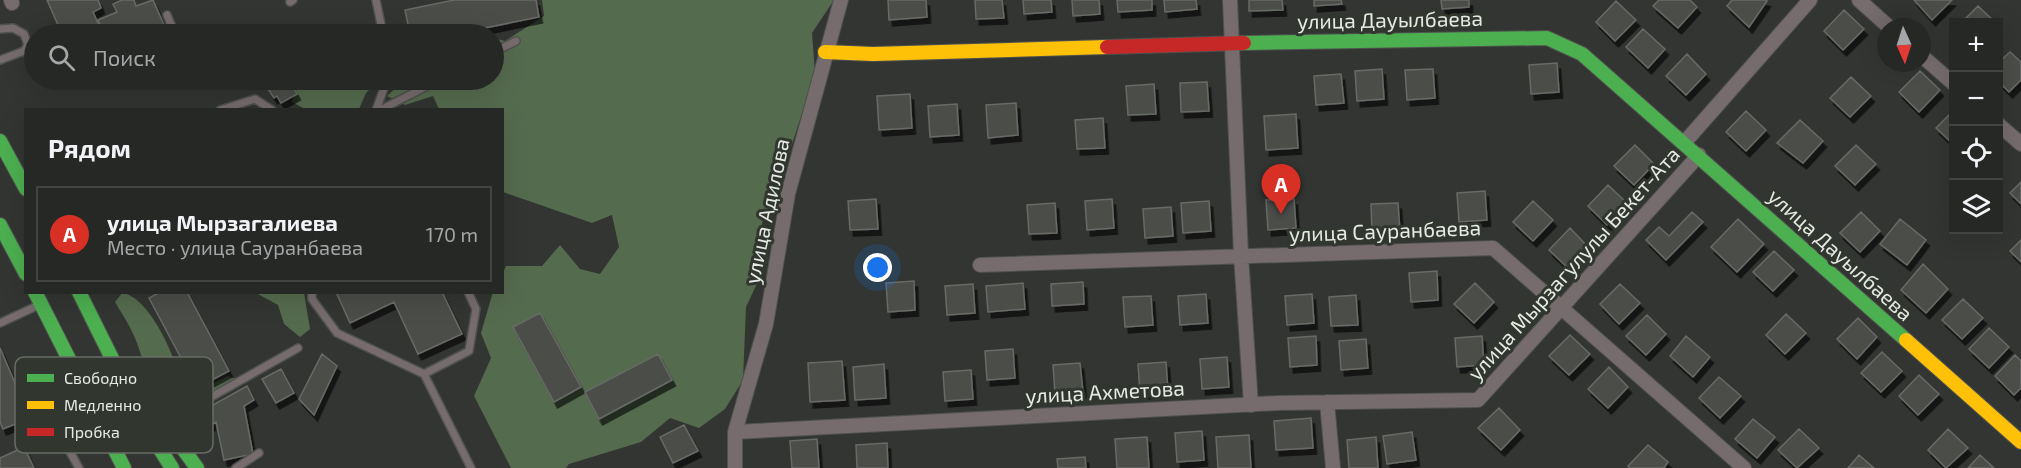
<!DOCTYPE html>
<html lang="ru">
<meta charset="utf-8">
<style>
:root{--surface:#262825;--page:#2e302d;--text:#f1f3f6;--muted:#a4a6a7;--line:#424442;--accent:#d93025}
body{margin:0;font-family:"Exo 2",sans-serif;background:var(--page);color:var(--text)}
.controls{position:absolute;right:18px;top:18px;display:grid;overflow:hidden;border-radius:0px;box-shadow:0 6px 24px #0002}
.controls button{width:54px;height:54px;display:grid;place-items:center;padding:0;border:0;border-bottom:2px solid var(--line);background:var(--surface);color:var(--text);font:30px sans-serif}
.compass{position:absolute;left:1877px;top:18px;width:54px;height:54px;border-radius:50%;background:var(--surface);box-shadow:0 6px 24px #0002;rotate:177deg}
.you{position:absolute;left:878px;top:268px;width:21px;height:21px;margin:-15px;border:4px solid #fff;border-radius:50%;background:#1a73e8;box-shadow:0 0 0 9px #1a73e833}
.badge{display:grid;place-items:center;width:39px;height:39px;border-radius:50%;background:var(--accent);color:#fff;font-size:20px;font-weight:700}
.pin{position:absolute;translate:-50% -50px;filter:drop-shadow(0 2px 3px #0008)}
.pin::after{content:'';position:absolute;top:32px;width:21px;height:18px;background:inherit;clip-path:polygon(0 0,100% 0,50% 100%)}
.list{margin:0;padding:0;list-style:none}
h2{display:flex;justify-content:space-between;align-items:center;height:78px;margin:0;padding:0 24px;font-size:26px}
h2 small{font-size:20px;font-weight:400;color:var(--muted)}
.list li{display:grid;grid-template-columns:39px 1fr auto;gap:18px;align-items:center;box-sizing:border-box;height:96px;margin:0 12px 12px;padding:0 12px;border:2px solid var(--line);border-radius:0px}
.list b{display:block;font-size:22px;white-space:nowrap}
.list p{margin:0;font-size:20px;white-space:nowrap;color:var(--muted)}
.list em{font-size:20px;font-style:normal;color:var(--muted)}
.icon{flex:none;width:33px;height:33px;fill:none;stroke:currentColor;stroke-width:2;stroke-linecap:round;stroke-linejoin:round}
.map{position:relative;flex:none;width:2021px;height:468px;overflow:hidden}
.search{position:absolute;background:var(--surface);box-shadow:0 6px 24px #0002;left:24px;top:24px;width:480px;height:66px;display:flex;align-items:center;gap:15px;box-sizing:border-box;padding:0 21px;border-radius:33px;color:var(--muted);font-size:22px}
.panel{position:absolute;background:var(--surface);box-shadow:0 6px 24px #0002;left:24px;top:108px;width:480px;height:186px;border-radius:0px}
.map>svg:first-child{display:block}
</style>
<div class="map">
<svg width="2021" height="468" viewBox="0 0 2021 468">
<defs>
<filter id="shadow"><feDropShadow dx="3.5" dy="6" stdDeviation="0" flood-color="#0009"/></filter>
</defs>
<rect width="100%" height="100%" fill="#323531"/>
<!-- forest -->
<path fill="#556b4e" d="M542,0H834L812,33L815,73L773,203L762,223L767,262L746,307L743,380L725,409L699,428L670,418L641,442L569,464L566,468H511L474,396L491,358L481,333L492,295L493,293L502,292L503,273L506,266H542L560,245L580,269L600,274L619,247L612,215L592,223L503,192L502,110L439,109L433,96L405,105L387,96L405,80H494V38L505,41L544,16Z
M299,80H379L366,93L359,109H305L292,102Z
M122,293C150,296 178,362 182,387L192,394L228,376L236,379L198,401L179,405C151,391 147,372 137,343C132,329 122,314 115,302Z
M256,293H304L310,329L300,337L284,324L278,305Z"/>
<!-- building -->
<path fill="#4b4e4a" stroke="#676a66" stroke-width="1.5" filter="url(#shadow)" d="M47,0H98L101,8L93,12L101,30L90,34H62Z
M47,0H98L101,8L93,12L101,30L90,34H62Z
M122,0H134L136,6L153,0L168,34H105L98,20L117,12L113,4Z
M454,0H536L539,17L455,34H410L405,10Z
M888,0H926L927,17L889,20Z
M975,0H1002L1004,18L976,19Z
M1023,0H1051L1052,12L1024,14Z
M1072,0H1099L1100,14L1073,16Z
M1117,0H1152V10L1118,12Z
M1164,0H1196L1197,9L1165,12Z
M1249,0H1282L1283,10L1249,11Z
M1314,0H1341L1342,4L1314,6Z
M1441,0H1469V7L1442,9Z
M1659,0H1690L1697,7L1678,28L1653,6Z
M1732,0H1765L1767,1L1749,27L1727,6Z
M1914,0H1952L1932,20Z
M1616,1L1636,20L1615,41L1596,22Z
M1978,6L1995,22H1962Z
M1844,10L1864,29L1843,50L1824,31Z
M1643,29L1665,49L1648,68L1626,47Z
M2010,52L2021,62V80L2009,92L1998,81V63Z
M1687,54L1706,74L1686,95L1666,76Z
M1557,63L1559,92L1531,94L1529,65Z
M1382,69L1384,99L1357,101L1355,71Z
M1433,69L1435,98L1407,100L1405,70Z
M1920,71L1940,90L1919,112L1899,92Z
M1341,74L1344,103L1316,105L1314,76Z
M1851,77L1871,96L1850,117L1830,98Z
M284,80H289L297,94L281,103L277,96L274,98L268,89Z
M1207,82L1209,111L1181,112L1180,83Z
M1154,84L1156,114L1128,115L1126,86Z
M910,94L912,128L879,130L877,96Z
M1016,103L1018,135L988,138L986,105Z
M957,104L959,135L930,137L928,106Z
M1954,110V145L1936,128Z
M1746,111L1766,130L1746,151L1726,132Z
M1296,114L1298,148L1266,150L1264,116Z
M1103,118L1105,148L1077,149L1075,120Z
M1800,120L1823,141L1803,163L1777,143Z
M1635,145L1654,164L1634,185L1614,166Z
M1856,145L1876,164L1855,185L1835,166Z
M2021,182V204L2010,193Z
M1608,185L1628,204L1607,225L1588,206Z
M1485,191L1487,220L1459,222L1457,193Z
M876,199L878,229L850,230L848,201Z
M1112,199L1114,228L1087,230L1085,201Z
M1294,199L1296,228L1268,230L1266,200Z
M1209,201L1211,231L1183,233L1181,203Z
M1533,201L1553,220L1533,241L1513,222Z
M1055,203L1057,233L1029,234L1027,205Z
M1398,203L1400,232L1372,234L1371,204Z
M1171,207L1173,236L1145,238L1143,209Z
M1692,212L1703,222L1666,260L1646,240L1659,227L1669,236Z
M1861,212L1880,231L1860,252L1840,233Z
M1738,219L1764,244L1737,272L1711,247Z
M1900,219L1926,240L1907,265L1880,244Z
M1570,228L1589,248L1569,269L1549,250Z
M2021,240V262L2010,251Z
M1774,251L1794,270L1773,291L1753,272Z
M1923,264L1948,289L1926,313L1901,290Z
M1437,271L1438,300L1411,302L1409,273Z
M914,281L915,310L888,312L886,283Z
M1083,282L1084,304L1052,306L1051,284Z
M1023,283L1025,309L988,312L986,286Z
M1475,283L1494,302L1474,323L1454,304Z
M973,284L975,313L947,315L945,286Z
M1620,284L1640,303L1619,324L1600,304Z
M160,292H187L229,371L197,388L149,298Z
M336,292H442L462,334L418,354L394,302L350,323Z
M1206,294L1208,323L1180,325L1178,296Z
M1312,294L1314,323L1287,325L1285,296Z
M1356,295L1358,325L1331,326L1329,297Z
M1151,296L1153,325L1125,327L1123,297Z
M1963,299L1983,318L1962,339L1942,320Z
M540,313L581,387L554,402L513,327Z
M1786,314L1806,333L1785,354L1766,335Z
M1647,315L1666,334L1646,355L1626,336Z
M1858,318L1877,337L1857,359L1837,339Z
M1989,328L2009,347L1989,368L1969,349Z
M1570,335L1590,354L1569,375L1549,356Z
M1316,336L1317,365L1290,367L1288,338Z
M1482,336L1484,365L1457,367L1455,338Z
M1686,336L1710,357L1693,377L1670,356Z
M1366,339L1368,368L1341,370L1339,341Z
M0,348L30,418L3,429L0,422Z
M1013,349L1015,378L987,380L985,351Z
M1882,352L1902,371L1881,392L1861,373Z
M322,354L337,366L314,415L299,399Z
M658,354L672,380L599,419L585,392Z
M2015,355L2021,361V388L2014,395L1995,376Z
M1227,357L1229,387L1202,389L1200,359Z
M842,361L845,400L810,402L808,363Z
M1166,362L1168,391L1140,393L1138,364Z
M1080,363L1083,392L1055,394L1053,365Z
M884,364L886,398L855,400L853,367Z
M1609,367L1628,387L1608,408L1588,389Z
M281,369L294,393L276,403L262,379Z
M971,370L973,399L945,401L943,372Z
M1919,375L1939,394L1918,415L1899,396Z
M1719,377L1741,396L1720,418L1699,398Z
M247,386L254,400L244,406L253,454L224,460L216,422L209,426L202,411Z
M1499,408L1520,430L1501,450L1478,428Z
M1311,418L1313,448L1276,450L1274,421Z
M1753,419L1775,437L1757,458L1735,439Z
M684,425L698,451L673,463L660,437Z
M1799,429L1819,448L1797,468L1778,450Z
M1948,429L1968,448L1946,468L1928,450Z
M1202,431L1204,460L1177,462L1175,433Z
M1412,432L1416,460L1387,464L1383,436Z
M1249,435L1251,468H1218L1216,437Z
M1147,437L1149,468H1117L1115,439Z
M1376,437L1378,468H1349L1347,440Z
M817,439L819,468H792L790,441Z
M887,443L888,468H857L856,445Z
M1648,445L1668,462L1664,468H1630L1628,466Z
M24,447L34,468H0V458Z
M1859,455L1874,468H1848Z
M1980,455L1994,468H1968Z
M1085,457L1086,468H1058L1057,459Z"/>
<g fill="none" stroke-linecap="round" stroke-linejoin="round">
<!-- lane casing -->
<g stroke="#4f514f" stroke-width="10">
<path id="lane" d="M376,0L383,34
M290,2L293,0
M167,15L175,34
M0,29L13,28L24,34L28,45L24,51L0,60
M24,51L34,55
M494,52L516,41
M100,80H102
M220,110L255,99L272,110
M376,110L387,80
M380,110L439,80
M312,292V299L337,333L424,374L471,468
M0,323L39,305
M424,374L469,351L476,309L468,292
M167,422L298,348
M64,441L79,468
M236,468L259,453"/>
</g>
<!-- street casing -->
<g stroke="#4f514f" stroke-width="16">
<path id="street" d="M11,0L12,3
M1230,0L1241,255L1251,405
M1859,0L1889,27
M1922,56L1954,84
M1998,124L2021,144
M1684,143L1810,0
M980,265L1493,248L1744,468
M1327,402L1333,468
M735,432L1278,403L1478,400L1699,155
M735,468V432L766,324L788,194L841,0"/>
</g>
<!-- fast casing -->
<g stroke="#4f514f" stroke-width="16">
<path id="fast" d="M1244,43L1547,38L1582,54L1906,340
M0,141L26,189
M0,225L26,274
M35,292L124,468
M79,292L146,427L172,468
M142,392L197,468"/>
</g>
<!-- slow casing -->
<g stroke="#4f514f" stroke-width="16">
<path id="slow" d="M825,52L873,54L1107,47
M1906,340L2021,442"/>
</g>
<!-- jam casing -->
<g stroke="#4f514f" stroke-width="16">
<path id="jam" d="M1107,47L1244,43"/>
</g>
<!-- lane -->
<use href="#lane" stroke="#766c6e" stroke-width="7"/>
<!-- street -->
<use href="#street" stroke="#766c6e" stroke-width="14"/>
<!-- fast -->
<use href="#fast" stroke="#4caf50" stroke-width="14"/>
<!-- slow -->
<use href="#slow" stroke="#ffc107" stroke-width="14"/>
<!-- jam -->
<use href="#jam" stroke="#c62828" stroke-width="14"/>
</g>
<g text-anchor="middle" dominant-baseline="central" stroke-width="6" stroke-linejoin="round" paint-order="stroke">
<!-- street labels -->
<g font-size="21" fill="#e6eae5" stroke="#31372f">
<text transform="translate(1390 19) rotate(-1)">улица Дауылбаева</text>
<text transform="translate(766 211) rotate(-78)">улица Адилова</text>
<text transform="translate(1385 230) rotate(-2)">улица Сауранбаева</text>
<text transform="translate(1841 254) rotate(42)">улица Дауылбаева</text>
<text transform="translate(1573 263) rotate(-48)">улица Мырзагулулы Бекет-Ата</text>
<text transform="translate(1105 391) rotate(-3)">улица Ахметова</text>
</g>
</g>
<!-- legend -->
<rect x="15" y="357" width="198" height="96" rx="9" fill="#31372f" stroke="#676d66" stroke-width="1.5"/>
<rect x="27" y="374" width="27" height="8" fill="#4caf50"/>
<rect x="27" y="401" width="27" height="8" fill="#ffc107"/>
<rect x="27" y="428" width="27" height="8" fill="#c62828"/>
<g font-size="16" fill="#e6eae5">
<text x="64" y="384">Свободно</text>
<text x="64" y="411">Медленно</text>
<text x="64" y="438">Пробка</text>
</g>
</svg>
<div class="controls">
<button>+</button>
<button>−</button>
<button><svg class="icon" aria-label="locate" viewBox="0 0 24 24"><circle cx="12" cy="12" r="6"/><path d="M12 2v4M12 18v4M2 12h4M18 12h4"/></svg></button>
<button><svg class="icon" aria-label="layers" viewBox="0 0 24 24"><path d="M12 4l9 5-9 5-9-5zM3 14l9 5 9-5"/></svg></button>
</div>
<svg class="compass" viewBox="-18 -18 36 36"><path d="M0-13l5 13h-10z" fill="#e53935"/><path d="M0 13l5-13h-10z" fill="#a4a6a7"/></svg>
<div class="you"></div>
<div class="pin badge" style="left:1281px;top:214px">A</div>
<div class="search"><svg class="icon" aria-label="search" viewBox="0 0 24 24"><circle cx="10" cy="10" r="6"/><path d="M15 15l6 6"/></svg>Поиск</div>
<section class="panel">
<h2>Рядом<small></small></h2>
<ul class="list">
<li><span class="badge">A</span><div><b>улица Мырзагалиева</b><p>Место · улица Сауранбаева</p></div><em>170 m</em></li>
</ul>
</section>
</div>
